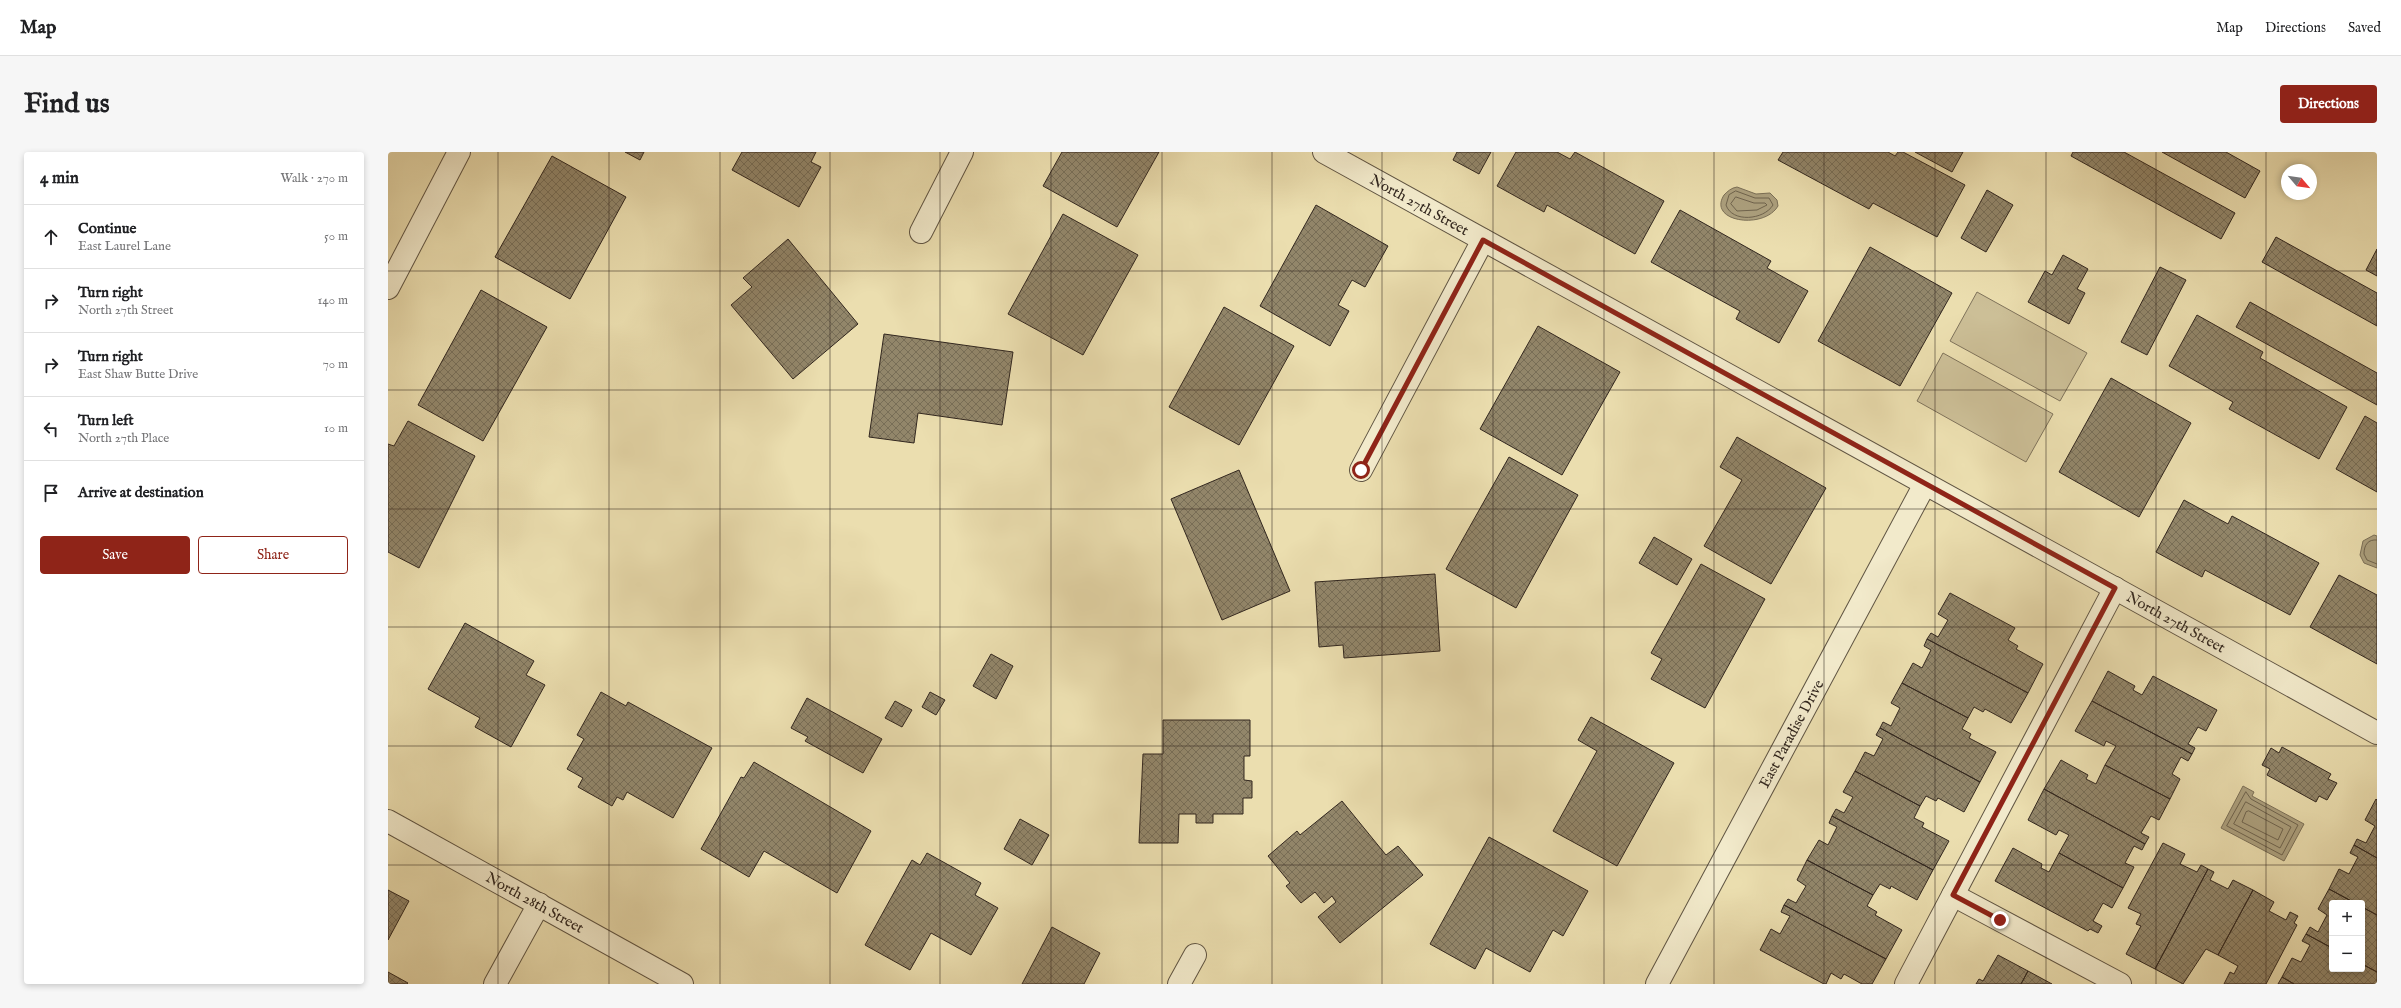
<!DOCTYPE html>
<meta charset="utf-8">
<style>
:root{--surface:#fff;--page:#f6f6f6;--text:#202124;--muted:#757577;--line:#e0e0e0;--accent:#8f2418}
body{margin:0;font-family:"IM FELL English",serif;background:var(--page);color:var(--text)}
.controls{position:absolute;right:12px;bottom:12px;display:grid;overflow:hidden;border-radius:4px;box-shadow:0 2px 6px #0003}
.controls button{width:36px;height:36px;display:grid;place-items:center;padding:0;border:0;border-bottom:1px solid var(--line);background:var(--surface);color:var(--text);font:20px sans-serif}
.compass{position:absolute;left:1893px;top:12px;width:36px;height:36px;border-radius:50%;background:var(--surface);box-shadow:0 2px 6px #0003;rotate:119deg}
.stop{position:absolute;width:12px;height:12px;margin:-9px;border:3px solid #8f2418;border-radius:50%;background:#fff}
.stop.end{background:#8f2418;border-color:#fff;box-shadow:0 1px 4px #0008}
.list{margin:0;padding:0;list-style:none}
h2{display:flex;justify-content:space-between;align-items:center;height:52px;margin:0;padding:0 16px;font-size:17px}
h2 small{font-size:13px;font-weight:400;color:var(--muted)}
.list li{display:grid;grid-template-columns:26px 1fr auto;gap:12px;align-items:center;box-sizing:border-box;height:64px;padding:0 16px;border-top:1px solid var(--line)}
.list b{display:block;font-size:15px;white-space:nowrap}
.list p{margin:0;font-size:13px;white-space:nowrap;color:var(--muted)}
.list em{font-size:13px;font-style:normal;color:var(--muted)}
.actions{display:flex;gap:8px;padding:12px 16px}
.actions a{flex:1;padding:9px 0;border:1px solid var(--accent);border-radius:4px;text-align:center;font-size:14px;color:var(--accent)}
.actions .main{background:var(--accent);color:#fff}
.icon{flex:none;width:22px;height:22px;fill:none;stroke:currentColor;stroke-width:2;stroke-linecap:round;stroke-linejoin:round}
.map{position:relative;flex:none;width:1989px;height:832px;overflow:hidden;border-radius:4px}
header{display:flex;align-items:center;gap:24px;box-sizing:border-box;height:56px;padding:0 20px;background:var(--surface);border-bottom:1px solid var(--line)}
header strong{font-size:19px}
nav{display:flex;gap:22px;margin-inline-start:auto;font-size:14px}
.intro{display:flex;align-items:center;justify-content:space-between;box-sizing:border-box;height:96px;padding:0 24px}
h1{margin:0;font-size:28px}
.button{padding:10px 18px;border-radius:4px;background:var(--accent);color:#fff;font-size:14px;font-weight:700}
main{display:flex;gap:24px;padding:0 24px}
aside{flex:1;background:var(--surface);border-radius:4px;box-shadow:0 2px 6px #0003}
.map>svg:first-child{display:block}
</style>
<header>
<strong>Map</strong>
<nav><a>Map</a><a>Directions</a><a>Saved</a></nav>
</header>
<div class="intro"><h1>Find us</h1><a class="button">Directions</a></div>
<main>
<aside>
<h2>4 min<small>Walk · 270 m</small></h2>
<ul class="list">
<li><svg class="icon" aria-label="ahead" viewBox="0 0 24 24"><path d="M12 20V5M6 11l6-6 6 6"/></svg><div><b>Continue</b><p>East Laurel Lane</p></div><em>50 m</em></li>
<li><svg class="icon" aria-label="right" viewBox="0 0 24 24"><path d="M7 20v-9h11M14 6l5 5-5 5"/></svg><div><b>Turn right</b><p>North 27th Street</p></div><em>140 m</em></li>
<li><svg class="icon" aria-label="right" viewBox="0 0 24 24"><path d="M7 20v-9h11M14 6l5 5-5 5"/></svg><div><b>Turn right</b><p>East Shaw Butte Drive</p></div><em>70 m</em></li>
<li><svg class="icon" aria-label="left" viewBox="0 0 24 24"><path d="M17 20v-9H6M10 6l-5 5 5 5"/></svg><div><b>Turn left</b><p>North 27th Place</p></div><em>10 m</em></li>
<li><svg class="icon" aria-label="arrive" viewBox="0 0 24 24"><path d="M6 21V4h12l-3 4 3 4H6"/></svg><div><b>Arrive at destination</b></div></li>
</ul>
<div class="actions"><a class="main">Save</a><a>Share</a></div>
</aside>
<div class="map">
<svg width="1989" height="832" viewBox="0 0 1989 832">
<defs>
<pattern id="building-cross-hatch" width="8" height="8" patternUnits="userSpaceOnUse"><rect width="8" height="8" fill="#92866a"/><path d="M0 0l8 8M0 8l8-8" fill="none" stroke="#786e57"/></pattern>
</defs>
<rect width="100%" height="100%" fill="#ebdeaf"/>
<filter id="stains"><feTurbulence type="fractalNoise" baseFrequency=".005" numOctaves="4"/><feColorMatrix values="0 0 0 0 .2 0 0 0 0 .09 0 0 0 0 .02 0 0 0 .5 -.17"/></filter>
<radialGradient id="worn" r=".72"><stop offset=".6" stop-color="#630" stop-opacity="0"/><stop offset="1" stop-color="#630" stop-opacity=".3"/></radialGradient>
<!-- grass -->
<path fill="#ccbf97" stroke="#7f735b" d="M1589,140L1699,201L1672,249L1562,189Z
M1555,201L1665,262L1638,310L1529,249Z"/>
<!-- water -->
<path fill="#aca07e" stroke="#7b7058" d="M1349,35L1368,42L1382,41L1389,48L1390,54C1376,78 1319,70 1336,43C1340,39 1343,36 1349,35Z
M1986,383L1989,384V416L1976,411L1972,403L1975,389Z
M1855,634L1866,640L1864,644L1916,672L1896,709L1833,676Z"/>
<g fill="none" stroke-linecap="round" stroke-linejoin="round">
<!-- shore -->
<path stroke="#6f644e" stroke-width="1" d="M1348,39L1367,46H1381L1385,53C1376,68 1344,71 1338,53L1341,43Z
M1348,45L1366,51H1377L1379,53L1369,58L1349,59L1343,52Z
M1989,388C1980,387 1976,393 1976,402L1979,408L1989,412
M1858,640L1863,647L1910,673L1894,703L1839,674Z
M1858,650L1903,675L1892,696L1846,672Z
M1861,659L1895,677L1890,688L1854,670L1858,660Z"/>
</g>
<!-- building -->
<path fill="url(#building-cross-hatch)" stroke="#32271f" d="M237,0H256L252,8Z
M354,0H428L423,10L433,15L411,55L344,18Z
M674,0H771L729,75L655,34Z
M1069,0H1103L1091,22L1065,8Z
M1128,0H1169L1182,7L1187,0L1276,49L1247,102L1159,53L1156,60L1109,34Z
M1395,0H1500L1507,4L1510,0H1515L1577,33L1549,85L1485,51L1481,57L1390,8Z
M1527,0H1575L1564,20Z
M1685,0H1736L1847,61L1833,87L1683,4Z
M1774,0H1838L1872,19L1857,46Z
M164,4L238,45L182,147L107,105Z
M1599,38L1625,53L1598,100L1573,86Z
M928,53L1000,94L977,135L964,128L950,153L961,159L942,194L872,154Z
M1292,58L1383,109L1379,116L1420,139L1391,191L1348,167L1352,159L1263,110Z
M675,62L750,103L695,203L620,162Z
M1888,85L1989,141V174L1874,110Z
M400,87L470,172L405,227L343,153L364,135L355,126Z
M1482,95L1564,141L1512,234L1430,189Z
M1989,97V124L1978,118Z
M1675,103L1700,117L1689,137L1697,141L1681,172L1640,150L1657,119L1664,123Z
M1772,115L1798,128L1759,203L1733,190Z
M93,138L159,175L95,289L30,253Z
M1862,150L1989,221V253L1848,175Z
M836,155L906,194L851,293L781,255Z
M1809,163L1875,200L1872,206L1959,255L1931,307L1841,257L1845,250L1781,214Z
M1150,174L1232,220L1174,323L1092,277Z
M496,182L625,200L614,273L530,261L526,291L481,285Z
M1723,226L1803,271L1751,365L1671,320Z
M1977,264L1989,271V340L1948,317Z
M20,269L87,304L31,416L0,400V292L6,294Z
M1349,285L1438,336L1383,432L1316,394L1354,328L1332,315Z
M1121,305L1190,343L1128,456L1058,417Z
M851,318L902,439L834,468L783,347Z
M1796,348L1840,372L1844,364L1931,411L1902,463L1817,418L1814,425L1768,400Z
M1266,385L1304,407L1289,433L1251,411Z
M1313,412L1377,447L1317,556L1263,527L1274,507L1263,501Z
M1047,422L1052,499L956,506L955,493L931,495L927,430Z
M1951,423L1989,443V512L1922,475Z
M1562,441L1627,476L1620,488L1630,494L1628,497L1655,512L1640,541L1539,487L1543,481L1550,485L1560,468L1550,462Z
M77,471L146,509L138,523L157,533L123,595L87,575L92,566L40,537Z
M1539,487L1640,541L1623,571L1597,557L1595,560L1586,555L1580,566L1514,531L1525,511L1534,516L1543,498L1536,494Z
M603,502L625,514L608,547L585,534Z
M1720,519L1747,534L1745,538L1754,543L1765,524L1829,558L1818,579L1810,575L1800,592L1807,596L1804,602L1704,549Z
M1514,531L1580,566L1574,577L1583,582L1581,586L1608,600L1592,630L1492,576L1495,570L1503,574L1512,556L1503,551Z
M213,540L238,554L240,550L324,596L285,666L239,640L235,648L229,645L224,654L190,635L195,626L179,617L196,587L189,583Z
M542,540L557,548L548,563L534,555Z
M419,546L494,587L475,621L417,589L420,585L403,576Z
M507,549L524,558L514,575L497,566Z
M1704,549L1804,602L1800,609L1793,605L1784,622L1792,627L1782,647L1717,613L1728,594L1718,589L1716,594L1687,579Z
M1203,565L1286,611L1229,714L1165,679L1209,599L1190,588Z
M775,568H862V604H856V628L864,629V646H855V662H825V671H808V662H791L790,691H751L755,602H775Z
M1492,576L1592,630L1576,660L1550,646L1548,649L1538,644L1532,654L1467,619L1477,600L1486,604L1495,587L1488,583Z
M1894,595L1943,622L1940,627L1949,631L1939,648L1931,644L1928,650L1879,623L1882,617L1874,613L1883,596L1891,601Z
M1673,608L1700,623L1698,627L1708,632L1717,613L1782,647L1771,668L1763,664L1753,681L1761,685L1757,692L1656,637Z
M366,610L483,679L449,741L376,699L361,725L313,697L353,625L356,626Z
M1467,619L1532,654L1526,666L1536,671L1534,675L1561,689L1545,718L1444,664L1448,657L1456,661L1465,645L1455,640Z
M1656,637L1757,692L1754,698L1746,694L1737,711L1746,715L1735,736L1671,701L1681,683L1671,678L1668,683L1640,668Z
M1988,647L1989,648V706L1966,693L1969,687L1978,691L1987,674L1977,668Z
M954,649L998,703L1010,694L1035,723L952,791L930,765L948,750L944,744L936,751L927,740L913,751L898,734L902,731L880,704L909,679L912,683Z
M1444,664L1545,718L1529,748L1503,734L1502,737L1492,732L1485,743L1419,708L1431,688L1440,693L1449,675L1441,671Z
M632,667L661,683L644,713L616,697Z
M1101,685L1200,739L1175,784L1165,778L1142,820L1098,796L1087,817L1042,792Z
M1775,691L1797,702L1792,712L1809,720L1813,713L1820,717L1767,817L1738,802L1753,774L1748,772L1753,762L1740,756Z
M1966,693L1989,706V763L1974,755V751H1967L1941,737L1951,717L1961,722L1970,705L1962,701Z
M1625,696L1654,712L1653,716L1661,720L1671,701L1735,736L1724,756L1715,751L1705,769L1714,774L1710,781L1702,777L1700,779L1607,729Z
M539,701L593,731L587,743L610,756L583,803L543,781L522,818L477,793L524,708L532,713Z
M1419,708L1485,743L1479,754L1489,760L1487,763L1514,778L1498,807L1396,753L1400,747L1408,751L1418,734L1409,728Z
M1820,717L1826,720L1822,728L1840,737L1845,728L1865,738L1830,803L1818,797L1795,832L1767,817Z
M1941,737L1967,751H1944V796L1918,782L1922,775L1930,780L1939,763L1930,757Z
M0,738L21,749L0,788Z
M1865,738L1886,750L1881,759L1898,768L1902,760L1910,764L1906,771L1909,773L1878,832H1836L1842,820L1846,822L1850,814L1830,803Z
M1396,753L1498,807L1484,832H1474L1456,822L1453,827L1443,821L1438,832H1436L1372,798L1383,777L1392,782L1402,764L1393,760Z
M1974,755L1989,763V820L1974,812Z
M664,775L712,801L696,832H634Z
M1918,782L1944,796V817H1974V812L1989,820V832H1906L1894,825L1904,806L1913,810L1922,793L1914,789Z
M1610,803L1640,819L1633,832H1588L1591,827L1595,829Z
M1640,819L1664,832H1633Z
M0,820L20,831L19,832H0Z
M1894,825L1906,832H1890Z"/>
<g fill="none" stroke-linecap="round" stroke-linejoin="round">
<!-- minor casing -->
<g stroke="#605543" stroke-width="24">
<g id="minor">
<path id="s1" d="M936,0L1989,581"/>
<path d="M533,80L574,0"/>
<path d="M0,136L71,0"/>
<path d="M973,318L1095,88"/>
<path d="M1565,743L1732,832"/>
<path d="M107,832L151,752"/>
<path d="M791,832L807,803"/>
<path id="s2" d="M1269,832L1537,332"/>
<path d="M1518,832L1727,436"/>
</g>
</g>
<!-- tertiary casing -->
<g stroke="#605543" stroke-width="24">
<g id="tertiary">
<path id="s3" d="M0,669L294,832"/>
</g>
</g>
<!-- minor -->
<use href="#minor" stroke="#f2eacb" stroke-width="22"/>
<!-- tertiary -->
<use href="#tertiary" stroke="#f2eacb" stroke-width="22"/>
</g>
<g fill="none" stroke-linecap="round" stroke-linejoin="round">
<!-- route -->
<path stroke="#8f2418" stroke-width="5" d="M973,318L1095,88L1727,436L1565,743L1612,768"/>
</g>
<!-- grid -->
<path fill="none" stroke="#32271f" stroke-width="1" stroke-opacity="0.55" d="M110,0V832M221,0V832M332,0V832M442,0V832M552,0V832M663,0V832M774,0V832M884,0V832M994,0V832M1105,0V832M1216,0V832M1326,0V832M1436,0V832M1547,0V832M1658,0V832M1768,0V832M1878,0V832M0,119H1989M0,238H1989M0,357H1989M0,475H1989M0,594H1989M0,713H1989"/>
<g text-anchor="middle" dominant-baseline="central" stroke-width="4" stroke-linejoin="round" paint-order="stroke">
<!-- street labels -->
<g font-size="15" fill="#32271f" stroke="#f2eacb">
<text stroke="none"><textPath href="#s1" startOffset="109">North 27th Street</textPath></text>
<text stroke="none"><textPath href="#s1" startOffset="973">North 27th Street</textPath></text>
<text stroke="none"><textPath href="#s2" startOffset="284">East Paradise Drive</textPath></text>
<text stroke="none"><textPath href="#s3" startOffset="168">North 28th Street</textPath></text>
</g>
</g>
<rect width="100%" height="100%" filter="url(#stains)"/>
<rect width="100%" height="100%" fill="url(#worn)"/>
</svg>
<div class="controls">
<button>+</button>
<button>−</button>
</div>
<svg class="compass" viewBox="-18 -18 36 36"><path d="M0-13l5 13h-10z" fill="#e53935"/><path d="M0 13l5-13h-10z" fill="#757577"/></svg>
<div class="stop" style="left:973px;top:318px"></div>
<div class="stop end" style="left:1612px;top:768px"></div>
</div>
</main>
